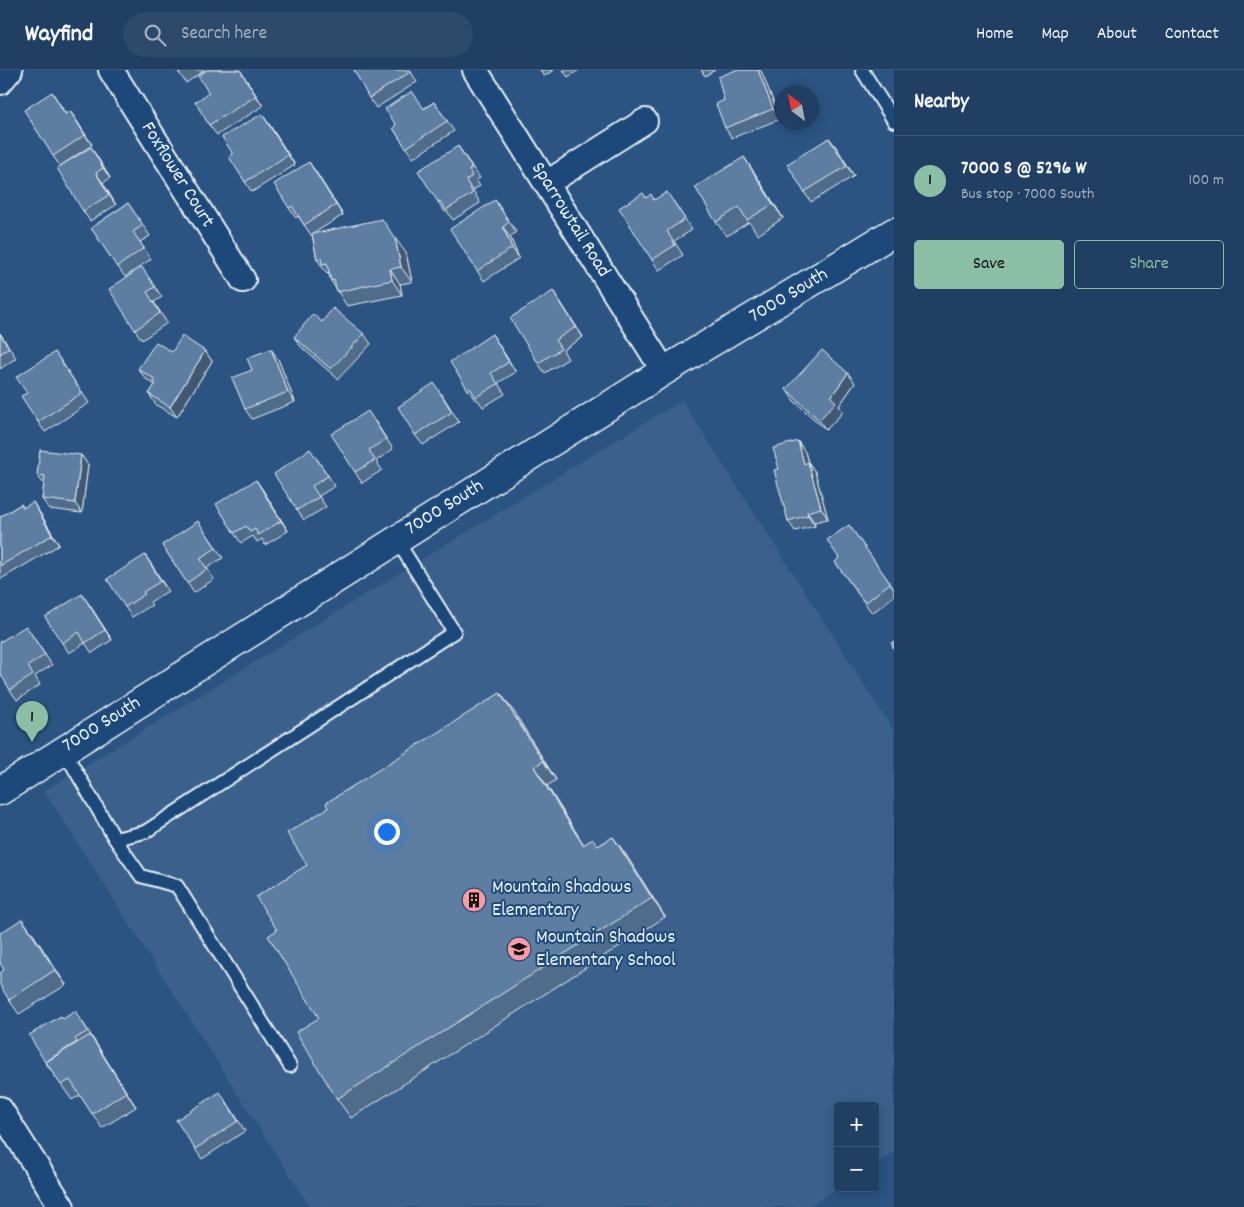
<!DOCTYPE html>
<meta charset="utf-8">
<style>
:root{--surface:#203f62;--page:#2d4a6b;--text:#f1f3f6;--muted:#a2afbe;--line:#3d5877;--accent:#8abfa5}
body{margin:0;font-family:Dekko,sans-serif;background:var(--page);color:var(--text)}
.controls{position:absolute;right:15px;bottom:15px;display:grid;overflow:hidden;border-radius:5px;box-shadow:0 2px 12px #0003}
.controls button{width:45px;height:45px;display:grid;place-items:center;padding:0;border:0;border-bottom:1px solid var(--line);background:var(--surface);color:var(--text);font:25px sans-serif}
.compass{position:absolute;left:774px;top:15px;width:45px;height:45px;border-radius:50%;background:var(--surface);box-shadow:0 2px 12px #0003;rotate:328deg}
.you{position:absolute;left:386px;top:761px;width:18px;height:18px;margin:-12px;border:4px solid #fff;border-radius:50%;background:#1a73e8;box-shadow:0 0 0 8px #1a73e833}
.badge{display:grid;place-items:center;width:32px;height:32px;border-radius:50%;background:var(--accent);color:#111;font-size:16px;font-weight:700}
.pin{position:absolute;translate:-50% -41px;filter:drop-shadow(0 1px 2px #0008)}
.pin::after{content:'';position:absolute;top:26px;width:18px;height:15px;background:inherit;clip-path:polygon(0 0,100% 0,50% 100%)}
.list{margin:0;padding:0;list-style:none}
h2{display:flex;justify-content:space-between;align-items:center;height:65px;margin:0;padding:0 20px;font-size:21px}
h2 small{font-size:16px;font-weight:400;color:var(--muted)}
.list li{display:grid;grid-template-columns:32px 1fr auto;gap:15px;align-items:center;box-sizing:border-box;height:90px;padding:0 20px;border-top:1px solid var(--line)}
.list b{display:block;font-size:19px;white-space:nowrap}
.list p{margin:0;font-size:16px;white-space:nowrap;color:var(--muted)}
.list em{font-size:16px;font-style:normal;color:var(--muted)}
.actions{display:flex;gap:10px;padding:15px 20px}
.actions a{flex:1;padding:11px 0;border:1px solid var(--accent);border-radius:5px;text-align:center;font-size:18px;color:var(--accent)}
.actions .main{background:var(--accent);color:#111}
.icon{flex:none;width:28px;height:28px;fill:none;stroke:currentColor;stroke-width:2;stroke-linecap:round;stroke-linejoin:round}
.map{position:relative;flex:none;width:894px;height:1137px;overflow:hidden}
header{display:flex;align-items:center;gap:30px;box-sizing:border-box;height:70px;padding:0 25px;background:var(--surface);border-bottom:1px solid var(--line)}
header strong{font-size:24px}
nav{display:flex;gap:28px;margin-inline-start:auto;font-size:18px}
.search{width:350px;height:45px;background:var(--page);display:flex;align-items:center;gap:12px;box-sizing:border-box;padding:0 18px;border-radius:28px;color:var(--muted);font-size:19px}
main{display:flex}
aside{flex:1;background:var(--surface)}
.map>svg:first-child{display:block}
</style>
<header>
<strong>Wayfind</strong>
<div class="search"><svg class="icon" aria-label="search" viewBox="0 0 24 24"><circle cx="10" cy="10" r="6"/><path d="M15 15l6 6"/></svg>Search here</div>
<nav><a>Home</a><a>Map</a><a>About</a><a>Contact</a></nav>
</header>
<main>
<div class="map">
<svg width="894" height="1137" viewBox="0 0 894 1137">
<rect width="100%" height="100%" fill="#2b5482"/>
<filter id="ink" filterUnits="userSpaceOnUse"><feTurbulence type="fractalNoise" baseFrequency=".02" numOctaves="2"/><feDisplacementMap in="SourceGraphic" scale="10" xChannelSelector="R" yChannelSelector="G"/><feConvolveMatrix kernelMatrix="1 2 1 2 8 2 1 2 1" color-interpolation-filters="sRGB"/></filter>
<g filter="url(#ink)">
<!-- built -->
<path fill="#3a608b" d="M682,330L894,661V1082L875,1094V1036H838V1118L808,1137H310L44,721Z"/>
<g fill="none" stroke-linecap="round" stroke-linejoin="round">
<!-- lane casing -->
<g stroke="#e8f1f8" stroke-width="16">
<path id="lane" d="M862,0L894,51
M63,679L115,769L145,762L454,562L396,469
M115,769L141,806L177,816L290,996"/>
</g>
<!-- street casing -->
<g stroke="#e8f1f8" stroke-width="28">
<path id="street" d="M111,0L243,210
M475,0L664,301
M0,12L10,0
M547,113L645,51
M0,1039L62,1137"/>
</g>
<!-- secondary casing -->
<g stroke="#e8f1f8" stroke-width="31">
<path id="secondary" d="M0,721L664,301L894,162"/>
</g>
<!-- lane -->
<use href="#lane" stroke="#1f4a7a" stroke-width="12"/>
<!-- street -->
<use href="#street" stroke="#1f4a7a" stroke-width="24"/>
<!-- secondary -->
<use href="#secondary" stroke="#1f4a7a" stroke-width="28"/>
</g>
<!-- wall -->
<path fill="#506c8a" stroke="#e8f1f8" d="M177,0H205L186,13Z
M207,0H240L263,36L217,65L209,55V23Z
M410,0L417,12L376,38L369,28Z
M540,0H554L544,6Z
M563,0H579L568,7Z
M701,0H715L705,6Z
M736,0H760L762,3L780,49L732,68L725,58L724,30Z
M52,22L66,44L70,41L92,75L60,96L53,86Z
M434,32L454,61L413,88L393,58Z
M269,54L295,95L252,122L245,112L233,84Z
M829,68L854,106L811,132L804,122Z
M458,76L480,108L476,110L480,116L473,120L480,133L453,150L447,141L445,142L438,132Z
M91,77L110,108L103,113L116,135L90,151L83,141Z
M309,92L343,145L314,163L406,183L412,212L400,214L402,225L347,236L331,211L329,205L328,203L327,204L317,189L312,165H311L298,146L296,148L289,138Z
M754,102L783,148L758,165L749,152L727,166L716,152Z
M646,127L655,130L674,132L692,160L674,171L683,185L659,200L652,190Z
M495,130L516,162L510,167L519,188L484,211L477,201Z
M128,133L150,166L140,172L151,189L125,207L91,158Z
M149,208L162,227L154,232L167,253L142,270L135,260Z
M553,221L583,267L563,280L568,289L545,303L538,293Z
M322,252L364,264L371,274L338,309L301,277L294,267Z
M0,263L16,288L0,299Z
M492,264L516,302L498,313L505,324L483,337L477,329L475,330L468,320Z
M205,281L212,291L177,347L156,335L149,324L155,315L146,309L138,299L172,282Z
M55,282L89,333L45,362L38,352L27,323Z
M278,289L295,332L252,349L245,339L252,300Z
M855,313L839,336L843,342L826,360L793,330L786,319Z
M441,323L459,352L423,375L415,365Z
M375,351L393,379L376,391L382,400L362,413L355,402Z
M805,382L808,392L815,402L828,449L814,452L815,456L795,461L788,451L779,399Z
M81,385L88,395L82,443L49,439L42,429L44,414L37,405Z
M317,389L335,416L319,426L326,437L304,450L297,440Z
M256,410L288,461L265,475L262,469L257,472L253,466L241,473L234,463Z
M21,434L24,438L40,443L59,475L1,509L0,507V447Z
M849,455L894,519V526L872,543L835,492L839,488Z
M205,461L223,488L207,498L214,509L194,523L162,475Z
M145,485L168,521L150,532L152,535L132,547L125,537Z
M89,534L112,570L92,583L85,573L69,583L62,573Z
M26,556L52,595L35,606L40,615L17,630L10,620Z
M500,623L514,642L556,710L547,716L584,775L598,776L613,767L626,785L665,847L351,1048L337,1029L319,948L277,860L307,795Z
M22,849L66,915L19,944L9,930L4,900Z
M63,949L82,951L136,1037L102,1058L80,1025L72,1030L45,992Z
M227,1032L245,1061L202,1089L195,1079Z"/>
<!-- shaded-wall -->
<path fill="#415871" stroke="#e8f1f8" d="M240,0L263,36L256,26Z
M758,0H760L762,3L780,49L773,39Z
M70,41L77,51L92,75L85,65Z
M262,44L269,54L295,95L288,85Z
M829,68L837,78L854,106L847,96Z
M91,77L98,88L110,108L103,98Z
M744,87L754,102L783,148L773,134Z
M309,92L316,102L343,145L336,135Z
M96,103L103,113L116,135L109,125Z
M503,157L510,167L519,188L512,178Z
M395,168L406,183L412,212L401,197Z
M390,199L400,214L402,225L392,210Z
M553,221L560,231L583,267L576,257Z
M492,264L499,275L516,302L509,292Z
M271,279L278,289L295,332L288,322Z
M205,281L212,291L177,347L170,337Z
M848,303L855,313L839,336L843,342L826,360L819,350L831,327Z
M798,371L805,382L811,404L804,394Z
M81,385L88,395L82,443L75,433Z
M808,392L815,402L828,449L821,438Z
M256,410L263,420L288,461L281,451Z
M33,432L40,443L59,475L52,465Z
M807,442L814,452L815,456L808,445Z
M145,485L152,495L168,521L161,511Z
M82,524L89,534L112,570L105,560Z
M500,623L514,642L556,710L543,691Z
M534,697L547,716L596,794L583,775Z
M613,767L626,785L665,847L652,828Z
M22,849L33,864L66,915L55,900Z
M90,965L100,980L136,1037L126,1022Z"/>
<!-- building -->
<path fill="#5d7da1" stroke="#e8f1f8" d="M177,0H183L179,3Z
M207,0H240L256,26L209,55L195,32L209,23L198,6Z
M354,0H409L410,2L369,28Z
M736,0H758L773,39L725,58L716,34L724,30L718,7Z
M412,21L424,39L434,32L447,51L406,78L393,58L396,55L385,39Z
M52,22L65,44L70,41L85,65L53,86L24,40Z
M262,44L288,85L245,112L229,87L233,84L222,67Z
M829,68L847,96L804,122L787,94Z
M458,76L472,98L469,100L472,106L466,110L473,123L446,140L440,131L438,132L418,101Z
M91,77L103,98L96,103L109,125L83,141L57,98Z
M744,87L773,134L747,150L739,137L716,152L695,117Z
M309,92L336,135L304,155L292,136L289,138L274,114Z
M667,122L685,149L667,161L675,175L652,190L619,138L643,123L646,128L651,124L654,130Z
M495,130L509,152L503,157L512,178L477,201L450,159Z
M128,133L143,155L133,162L144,178L117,197L91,158Z
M382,149L395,168L401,197L390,199L392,210L337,222L334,210L331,211L327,193L322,194L321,188L317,189L312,164Z
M142,197L155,217L147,222L160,243L135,260L109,219Z
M553,221L576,257L555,270L561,279L538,293L510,248Z
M333,238L364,264L331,299L294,267L313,244L322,252Z
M0,264L9,278L0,284Z
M492,264L509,292L491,303L498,314L476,327L470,318L468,320L450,292Z
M182,266L205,281L170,337L149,324L156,313L153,311L155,309L138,299L156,272L172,282Z
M271,279L288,322L245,339L232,308L252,300L247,288Z
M822,280L848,303L831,327L836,332L819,350L786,319Z
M55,282L82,323L38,352L21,326L27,323L16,307Z
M434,313L452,342L415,365L398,337Z
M368,341L386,369L369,380L375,390L355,402L331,364Z
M798,371L804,394L808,392L821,438L807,442L808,445L788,451L774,400L779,399L773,378Z
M310,379L328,406L312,416L319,427L297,440L274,404Z
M40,380L81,385L75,433L42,429L45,406L37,405Z
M256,410L281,451L258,465L255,459L250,462L246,456L234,463L216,434Z
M33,432L52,465L0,496V447L21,434L23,438Z
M198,451L216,478L200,488L207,499L187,513L162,475Z
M849,455L890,513L865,533L835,492L839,488L827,470Z
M145,485L161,511L143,522L145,524L125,537L107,509Z
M82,524L105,560L85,573L79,562L62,573L45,547Z
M26,556L45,585L28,596L33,605L10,620L0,603V572Z
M894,571V579L891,573Z
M500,623L543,691L534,697L583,775L593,769L598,776L613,767L652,828L337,1029L296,962L319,948L268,866L277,860L256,827L307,795L287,763L328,738L326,733Z
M22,849L55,900L9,930L0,915V903L4,900L0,893V863Z
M75,941L88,961L75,969L77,972L45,992L29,965L61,946L63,949Z
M90,965L126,1022L92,1044L70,1010L61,1015L46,992Z
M220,1022L238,1051L195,1079L176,1050Z"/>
</g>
<!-- icons -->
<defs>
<g id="building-disc" transform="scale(1.25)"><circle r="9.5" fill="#ff9aa2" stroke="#1f4a7a"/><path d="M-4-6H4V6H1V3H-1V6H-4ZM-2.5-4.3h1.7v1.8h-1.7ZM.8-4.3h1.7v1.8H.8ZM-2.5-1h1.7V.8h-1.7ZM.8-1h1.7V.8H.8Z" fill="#111"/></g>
<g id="school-disc" transform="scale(1.25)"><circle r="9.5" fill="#ff9aa2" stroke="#1f4a7a"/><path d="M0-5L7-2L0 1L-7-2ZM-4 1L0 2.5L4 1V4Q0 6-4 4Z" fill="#111"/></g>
</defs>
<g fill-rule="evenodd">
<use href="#building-disc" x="474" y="830"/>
<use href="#school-disc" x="519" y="879"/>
</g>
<g text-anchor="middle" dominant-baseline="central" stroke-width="4" stroke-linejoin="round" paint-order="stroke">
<!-- street labels -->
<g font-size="20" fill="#e8f1f8" stroke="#1f4a7a">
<text transform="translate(177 105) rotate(58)">Foxflower Court</text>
<text transform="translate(570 150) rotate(58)">Sparrowtail Road</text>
<text transform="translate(789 226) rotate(-31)">7000 South</text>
<text transform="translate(445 438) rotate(-32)">7000 South</text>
<text transform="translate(102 655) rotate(-32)">7000 South</text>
</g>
<!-- poi labels -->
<g font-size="20" fill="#e8f1f8" stroke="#1f4a7a" text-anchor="start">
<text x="492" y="818">Mountain Shadows<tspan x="492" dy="23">Elementary</tspan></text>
<text x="536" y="868">Mountain Shadows<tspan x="536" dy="23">Elementary School</tspan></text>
</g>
</g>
</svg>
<div class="controls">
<button>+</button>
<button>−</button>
</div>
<svg class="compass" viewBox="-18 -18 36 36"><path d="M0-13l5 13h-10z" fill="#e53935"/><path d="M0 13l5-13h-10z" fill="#a2afbe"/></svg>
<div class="you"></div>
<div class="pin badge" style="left:32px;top:672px">1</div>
</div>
<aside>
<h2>Nearby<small></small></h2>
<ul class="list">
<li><span class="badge">1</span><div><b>7000 S @ 5296 W</b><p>Bus stop · 7000 South</p></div><em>100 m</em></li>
</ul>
<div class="actions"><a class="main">Save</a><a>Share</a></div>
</aside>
</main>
